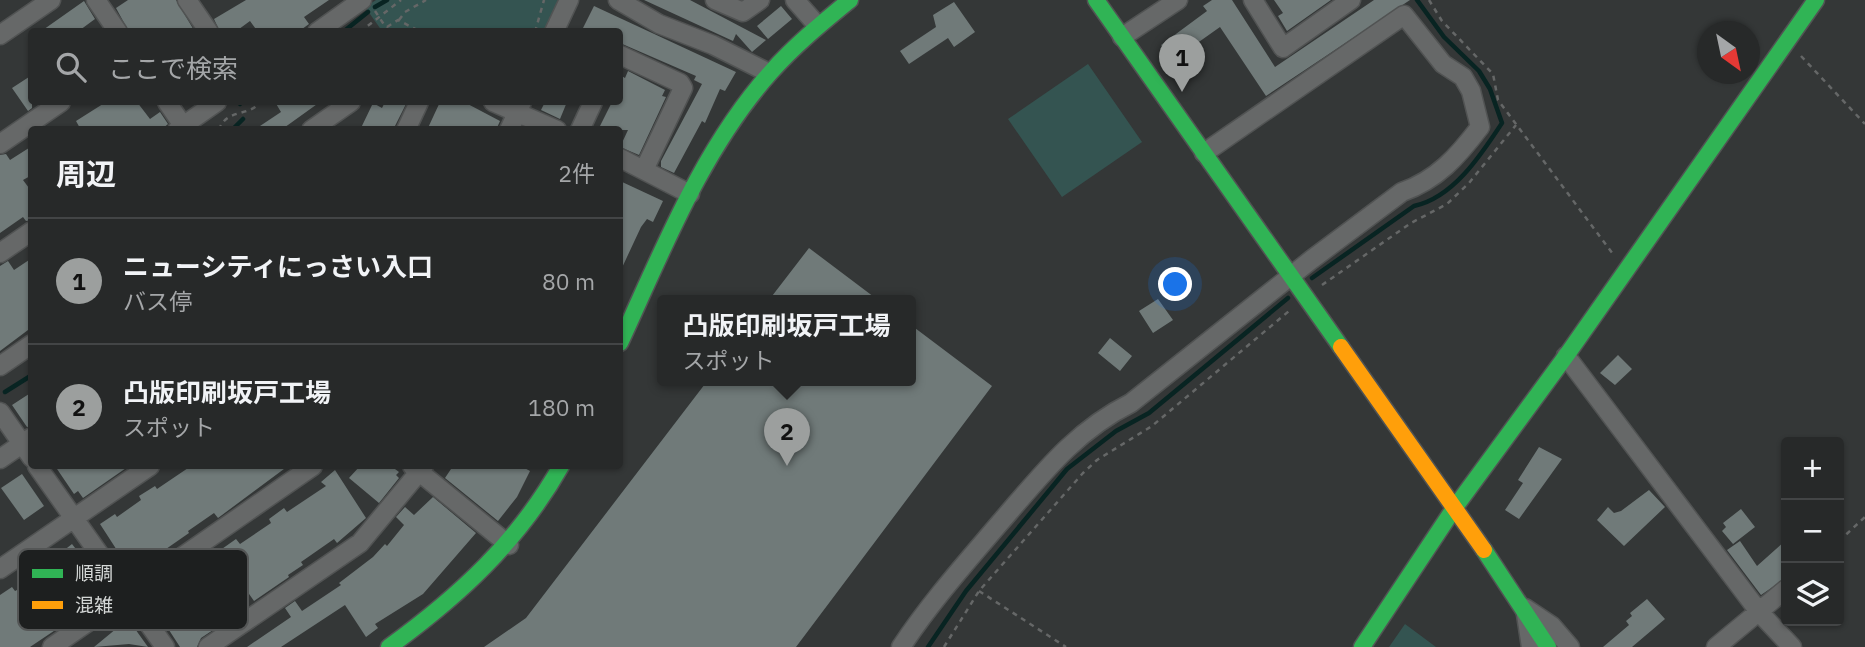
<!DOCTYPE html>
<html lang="ja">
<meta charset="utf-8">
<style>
:root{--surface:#272929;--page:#333535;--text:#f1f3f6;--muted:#a4a6a8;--line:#434546;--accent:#9c9f9e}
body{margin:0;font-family:"IBM Plex Sans","Noto Sans JP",sans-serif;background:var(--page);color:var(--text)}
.controls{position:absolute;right:21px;bottom:21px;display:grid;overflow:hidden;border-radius:7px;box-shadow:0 2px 5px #0004}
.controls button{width:63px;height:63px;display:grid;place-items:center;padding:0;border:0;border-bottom:2px solid var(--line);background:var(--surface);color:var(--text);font:35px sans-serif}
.compass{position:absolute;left:1697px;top:21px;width:63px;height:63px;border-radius:50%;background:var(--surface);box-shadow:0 2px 5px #0004;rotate:147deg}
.you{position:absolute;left:1176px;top:285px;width:24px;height:24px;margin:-18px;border:5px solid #fff;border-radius:50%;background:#1a73e8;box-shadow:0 0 0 10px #1a73e833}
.badge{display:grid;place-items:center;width:46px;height:46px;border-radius:50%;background:var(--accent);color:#111;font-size:23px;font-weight:700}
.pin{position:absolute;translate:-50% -58px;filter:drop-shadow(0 2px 4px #0008)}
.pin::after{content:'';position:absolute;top:37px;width:24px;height:21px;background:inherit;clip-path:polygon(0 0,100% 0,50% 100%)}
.popup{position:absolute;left:657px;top:295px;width:259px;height:91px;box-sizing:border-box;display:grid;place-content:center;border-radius:7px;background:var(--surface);filter:drop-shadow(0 2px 5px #0005);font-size:23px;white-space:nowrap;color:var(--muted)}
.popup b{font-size:26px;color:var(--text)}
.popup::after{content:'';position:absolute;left:50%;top:100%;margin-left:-14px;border:14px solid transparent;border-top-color:var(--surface)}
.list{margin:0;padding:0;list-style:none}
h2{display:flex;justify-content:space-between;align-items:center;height:91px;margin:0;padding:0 28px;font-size:30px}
h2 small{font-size:23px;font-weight:400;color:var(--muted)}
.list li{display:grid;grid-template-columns:46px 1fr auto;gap:21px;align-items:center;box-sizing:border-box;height:126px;padding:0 28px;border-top:2px solid var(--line)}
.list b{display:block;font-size:26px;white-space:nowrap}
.list p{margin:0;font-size:23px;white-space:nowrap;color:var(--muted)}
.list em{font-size:23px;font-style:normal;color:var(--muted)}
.icon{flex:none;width:38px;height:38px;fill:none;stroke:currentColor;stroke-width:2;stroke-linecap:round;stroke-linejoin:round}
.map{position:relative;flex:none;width:1865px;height:647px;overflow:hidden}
.search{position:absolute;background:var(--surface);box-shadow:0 2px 5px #0004;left:28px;top:28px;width:595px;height:77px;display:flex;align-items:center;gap:18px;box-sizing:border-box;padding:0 24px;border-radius:7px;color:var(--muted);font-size:26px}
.panel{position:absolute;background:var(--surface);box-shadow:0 2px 5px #0004;left:28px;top:126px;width:595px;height:343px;border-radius:7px}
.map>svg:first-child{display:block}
</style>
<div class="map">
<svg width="1865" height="647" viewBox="0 0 1865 647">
<rect width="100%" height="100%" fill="#343737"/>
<!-- green -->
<path fill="#345451" d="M376,0H561L546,32L382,31L365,7Z
M1088,64L1142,142L1062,197L1008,119Z
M1405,624L1436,647H1389Z"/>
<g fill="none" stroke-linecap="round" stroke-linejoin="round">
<!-- stream -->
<path stroke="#082422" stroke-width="4.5" d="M375,7L387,0
M343,32L368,12
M240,104L242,102
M232,130L243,119
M1312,278L1414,206C1453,198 1481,155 1502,123L1490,89L1479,71L1444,37L1417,0
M5,392L32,375
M928,647L966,591L1067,469L1116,431L1149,413L1288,298"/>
</g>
<!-- building -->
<path fill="#707a79" d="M128,0H176L195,32H129L116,8Z
M246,0H329L304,17L309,24L298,32H258L250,21L235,32H220L214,19Z
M644,0H690L766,40L752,52L736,34L733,41Z
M1212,0H1232L1275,67L1374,0H1410L1266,96L1220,27L1172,61L1161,45L1207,11L1203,6Z
M1274,0H1331L1287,31L1278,16L1283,13Z
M84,1L95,19L80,30L40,32Z
M954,2L975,32L954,47L948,38L909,64L900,51L936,27L933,15Z
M594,6L736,72L725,91L720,89L705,123L702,121L674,173L661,167V161L702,84L694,80L696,76L620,43V32H581Z
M781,6L792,19L768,39L757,26Z
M628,71L665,90L662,96L666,97L639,155L620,147L628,130H598L612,102H620V75L625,78Z
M32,75V108L28,111L12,88Z
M106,102H137L150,119L160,112L168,124L161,130H81L76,121Z
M275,102H320L281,130H254L281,112Z
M385,102H407L393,130H360L373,103L382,108Z
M440,102H464L500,121L496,130H427Z
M545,102H567L560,119L541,110Z
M32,146V175L23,180L32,192V220L26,221L23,217L0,233V155L6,154L10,160Z
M620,181L663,201L653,222L647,219L641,227L620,272V235L623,228L620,227Z
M809,248L878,300H769Z
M32,258V327L0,351V266L8,261L14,270Z
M1158,299L1173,320L1153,333L1139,311Z
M911,325L992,386L796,647H484L526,618L708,380H911Z
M1110,338L1132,356L1120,371L1098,353Z
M1618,355L1632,369L1615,385L1600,373Z
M32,392V426L27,427L12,405Z
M1539,447L1562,459L1519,519L1505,510L1523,483L1518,480Z
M55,466H129L83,498L78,491L74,494Z
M191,466H288L218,518L214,513L188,531L189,533L166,549L168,552L133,575L100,524L115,514L117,517L141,500L139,496L155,486L157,489Z
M360,466H391L399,472L396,475L399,478L379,503L349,478Z
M453,466H521L530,471L517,497L498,521L445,478Z
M335,470L366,518L337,543L334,539L301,562L303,565L288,575L289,577L254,601L219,551L236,539L240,544L271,523L269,519L284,508L287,512L326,486L321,482Z
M22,474L44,506L24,520L1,488Z
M1649,490L1665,507L1624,546L1597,520L1608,507L1614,513L1621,511Z
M433,497L476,533L423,594L375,624L378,628L366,637L345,605L281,647H247L291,617L285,608L295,601L302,611L341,585L339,583L373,557L385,544L387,546L404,525L396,517L405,507L414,515Z
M1741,509L1755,527L1733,544L1722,531L1726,527L1723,523Z
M1786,540V578L1761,595L1727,550L1740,541L1757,566Z
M72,544L108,591L106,596L30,647H0V595L12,587L15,591L27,585L52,568L48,563Z
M185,583L216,628L201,638L197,647H180L169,630L178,623L162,599Z
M1647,599L1665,619L1632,647H1603L1629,625L1626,621L1632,616L1630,613Z
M128,619L148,647L129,644L94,647Z"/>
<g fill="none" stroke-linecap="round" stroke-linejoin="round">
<!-- street casing -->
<g stroke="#515353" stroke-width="21">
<path id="street" d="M96,0L118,32
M187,0L209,32
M618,0L659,24L713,45L767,72
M715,0L743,12L760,0
M795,0L817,25
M1253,0L1283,48L1351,0
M317,32L362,0
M554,32L569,0
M0,35L51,0
M1122,37L1178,0
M620,55L680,83L683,88L644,170
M167,102L186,130
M493,102L557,130
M177,130L217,102
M311,130L351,102
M406,130L419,102
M509,130L522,102
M580,130L593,102
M0,144L61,102
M620,158L690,194
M0,253L32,231
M1566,356L1760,613L1792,647
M0,366L32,344
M0,412L32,458
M0,459L32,437
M37,466L165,647
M412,466L509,545
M0,569L150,466
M52,647L313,466
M208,647L360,543L424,466
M901,647C930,603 964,565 998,525C1040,477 1073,432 1131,403L1311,260L1402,192C1437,180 1458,156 1480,127L1471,91L1463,77L1443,64L1404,15L1204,153
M1531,647L1525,608L1552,626L1570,647
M1716,647L1786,589"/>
</g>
<!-- fast casing -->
<g stroke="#515353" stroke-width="19">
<path id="fast" d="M1096,0L1341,347
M620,343C663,250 702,149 771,72C795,45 822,23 850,0
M1484,550L1548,647
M389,647C459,596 518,542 561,466
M1362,647L1453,510L1566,356L1816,0"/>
</g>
<!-- slow casing -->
<g stroke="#515353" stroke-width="19">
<path id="slow" d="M1341,347L1484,550"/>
</g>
<!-- path -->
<path stroke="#656767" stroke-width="2.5" stroke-dasharray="5 5" stroke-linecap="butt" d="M1429,0L1442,21L1493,74L1498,100L1613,254
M375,11L389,32
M399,20L405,12L426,0
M387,27L398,20L421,32
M360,32L401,0
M535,32L544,0
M1801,56L1865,124
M219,130C226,108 250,117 260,102
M1322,285L1411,223L1447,204L1469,183L1516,125
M1839,541L1865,517
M979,591L1066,647
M944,647L979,591L1083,473L1097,460L1152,426L1289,311"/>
<!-- street -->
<use href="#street" stroke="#666868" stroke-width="18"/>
<!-- fast -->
<use href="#fast" stroke="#30b455" stroke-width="16"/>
<!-- slow -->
<use href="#slow" stroke="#ff9f0a" stroke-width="16"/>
</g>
<!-- legend -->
<rect x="18" y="549" width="230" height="81" rx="10" fill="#1d1f1f" stroke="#545656" stroke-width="2"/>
<rect x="32" y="569" width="31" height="9" fill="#30b455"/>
<rect x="32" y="601" width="31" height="8" fill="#ff9f0a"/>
<g font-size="19" fill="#d4d7d6">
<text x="75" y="580">順調</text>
<text x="75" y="612">混雑</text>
</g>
</svg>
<div class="controls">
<button>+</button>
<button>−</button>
<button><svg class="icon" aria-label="layers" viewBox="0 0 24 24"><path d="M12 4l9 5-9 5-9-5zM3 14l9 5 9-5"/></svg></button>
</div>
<svg class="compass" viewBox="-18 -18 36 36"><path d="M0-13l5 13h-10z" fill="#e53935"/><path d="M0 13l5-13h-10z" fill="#a4a6a8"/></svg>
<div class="you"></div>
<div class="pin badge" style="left:1182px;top:92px">1</div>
<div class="pin badge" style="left:787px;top:466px">2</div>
<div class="popup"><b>凸版印刷坂戸工場</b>スポット</div>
<div class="search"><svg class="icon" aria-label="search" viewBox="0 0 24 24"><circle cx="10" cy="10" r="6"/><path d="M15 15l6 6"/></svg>ここで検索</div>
<section class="panel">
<h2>周辺<small>2件</small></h2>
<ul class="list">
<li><span class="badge">1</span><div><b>ニューシティにっさい入口</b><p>バス停</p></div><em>80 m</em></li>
<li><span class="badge">2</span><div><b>凸版印刷坂戸工場</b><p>スポット</p></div><em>180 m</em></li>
</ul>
</section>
</div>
